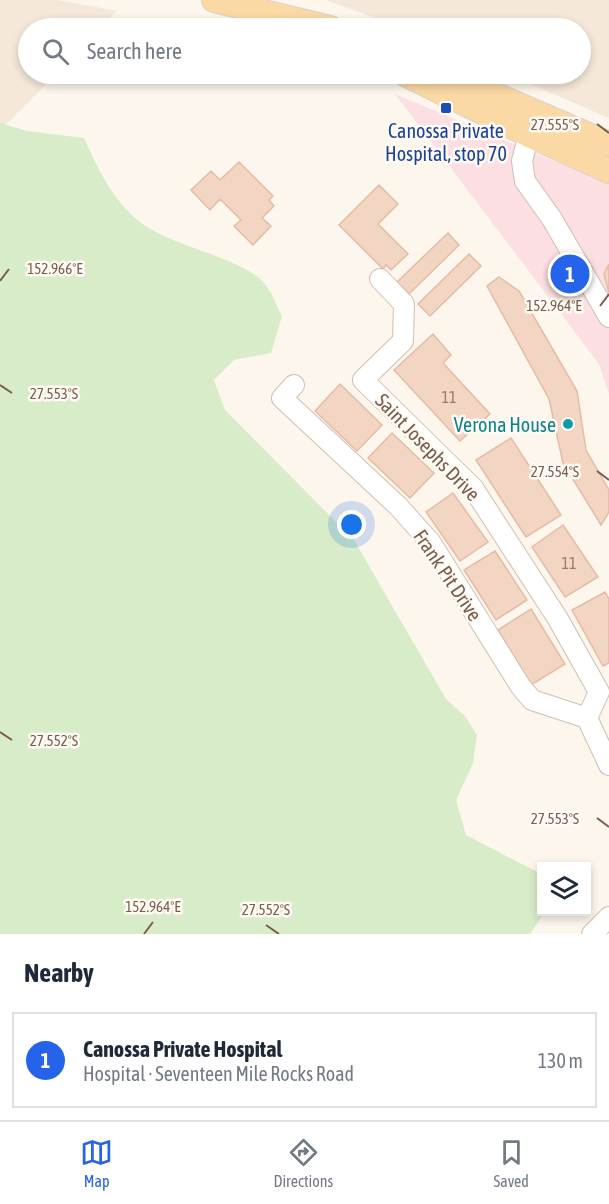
<!DOCTYPE html>
<meta charset="utf-8">
<style>
:root{--surface:#fff;--page:#f2f2f3;--text:#1f2937;--muted:#747a83;--line:#e0e1e3;--accent:#2563eb}
body{margin:0;font-family:"Asap Condensed",sans-serif;background:var(--page);color:var(--text)}
.controls{position:absolute;right:18px;bottom:18px;display:grid;overflow:hidden;border-radius:0px;box-shadow:0 3px 9px #0003}
.controls button{width:54px;height:54px;display:grid;place-items:center;padding:0;border:0;border-bottom:2px solid var(--line);background:var(--surface);color:var(--text);font:30px sans-serif}
.you{position:absolute;left:352px;top:525px;width:21px;height:21px;margin:-15px;border:4px solid #fff;border-radius:50%;background:#1a73e8;box-shadow:0 0 0 9px #1a73e833}
.badge{display:grid;place-items:center;width:39px;height:39px;border-radius:50%;background:var(--accent);color:#fff;font-size:20px;font-weight:700}
.pin{position:absolute;translate:-50% -50%;border:3px solid #fff;box-shadow:0 2px 6px #0006}
.list{margin:0;padding:0;list-style:none}
h2{display:flex;justify-content:space-between;align-items:center;height:78px;margin:0;padding:0 24px;font-size:26px}
h2 small{font-size:20px;font-weight:400;color:var(--muted)}
.list li{display:grid;grid-template-columns:39px 1fr auto;gap:18px;align-items:center;box-sizing:border-box;height:96px;margin:0 12px 12px;padding:0 12px;border:2px solid var(--line);border-radius:0px}
.list b{display:block;font-size:22px;white-space:nowrap}
.list p{margin:0;font-size:20px;white-space:nowrap;color:var(--muted)}
.list em{font-size:20px;font-style:normal;color:var(--muted)}
.icon{flex:none;width:33px;height:33px;fill:none;stroke:currentColor;stroke-width:2;stroke-linecap:round;stroke-linejoin:round}
.map{position:relative;flex:none;width:609px;height:934px;overflow:hidden}
.search{position:absolute;background:var(--surface);box-shadow:0 3px 9px #0003;left:18px;right:18px;top:18px;height:66px;display:flex;align-items:center;gap:15px;box-sizing:border-box;padding:0 21px;border-radius:33px;color:var(--muted);font-size:22px}
.sheet{height:186px;background:var(--surface)}
nav{display:flex;justify-content:space-around;align-items:center;box-sizing:border-box;height:84px;border-top:2px solid var(--line);background:var(--surface);font-size:16px;color:var(--muted)}
nav a{display:grid;justify-items:center;gap:3px}
nav .on{color:var(--accent)}
.map>svg:first-child{display:block}
</style>
<div class="map">
<svg width="609" height="934" viewBox="0 0 609 934">
<rect width="100%" height="100%" fill="#fdf6ec"/>
<!-- residential -->
<path fill="#f5e8da" d="M0,0H58L117,11L100,28H28V74H56L0,131Z
M326,0H609V118L507,74H580V28H402Z"/>
<!-- medical -->
<path fill="#fbdfe3" d="M395,94L609,184V394L599,364Z"/>
<!-- green -->
<path fill="#d8ecc9" d="M0,123L27,131L84,138C98,169 113,201 140,222C170,246 243,258 264,283C272,292 276,305 282,316L271,353L234,360L214,380L225,410L354,540L446,699L465,716L477,735L473,763L456,800L466,835L539,873L542,912H545L530,934H0Z"/>
<!-- building -->
<path fill="#f3d5c3" stroke="#e6bba3" stroke-width="1.5" d="M239,162L273,196L269,200L274,206L262,218L271,226L253,245L234,226L241,220L220,199L210,210L191,190L211,171L220,180Z
M379,185L398,204L378,224L408,254L391,270L386,265L383,269L339,225Z
M448,233L459,245L409,294L397,282Z
M469,254L481,266L430,316L418,304Z
M609,264V293L604,274Z
M499,277L519,291L577,391L586,450L609,490V512L601,525L563,463L549,399L487,286Z
M433,334L451,355L443,363L490,414L460,441L394,370Z
M340,384L382,425L357,451L315,411Z
M392,433L434,473L410,498L368,458Z
M511,438L561,515L526,537L476,460Z
M453,493L488,542L460,561L426,512Z
M563,525L598,577L565,597L532,547Z
M495,551L527,600L496,620L464,570Z
M605,592L609,599V663L603,666L572,610Z
M531,609L565,664L531,685L498,630Z"/>
<g fill="none" stroke-linecap="round" stroke-linejoin="round">
<!-- minor casing -->
<g stroke="#d1beb0" stroke-width="22">
<path id="minor" d="M532,122L522,161L525,181L552,219L609,317
M380,279L404,304L403,341L363,380L473,488L558,619L599,692L587,718
M294,385L282,398L398,506L431,543L521,687L532,700L587,718L609,765
M592,934L609,917"/>
</g>
<!-- major casing -->
<g stroke="#dad1cd" stroke-width="26">
<path id="major" d="M214,0L330,28
M405,74L527,134L609,171
M448,74L609,144"/>
</g>
<!-- minor -->
<use href="#minor" stroke="#fff" stroke-width="20"/>
<!-- major -->
<use href="#major" stroke="#fbd9a5" stroke-width="24"/>
</g>
<!-- ticks -->
<path fill="none" stroke="#7a5c4d" stroke-width="2" d="M597,124L609,133M0,281L9,269M600,306L609,294M0,385L12,393M597,471L609,480M0,732L12,740M597,818L609,827M266,925L279,934M144,934L153,922"/>
<!-- markers -->
<rect fill="#1a4fb4" stroke="#fffaf3" stroke-width="2" x="440" y="102" width="12" height="12" rx="3"/>
<circle fill="#0f9aa8" stroke="#fffaf3" stroke-width="2" cx="568" cy="424" r="6"/>
<g text-anchor="middle" dominant-baseline="central" stroke-width="5" stroke-linejoin="round" paint-order="stroke">
<!-- number labels -->
<g font-size="16" fill="#987a6a">
<text x="449" y="397">11</text>
<text x="569" y="563">11</text>
</g>
<!-- transit labels -->
<g font-size="20" fill="#164399" stroke="#fffaf3">
<text x="446" y="130">Canossa Private<tspan x="446" dy="23">Hospital, stop 70</tspan></text>
</g>
<!-- culture labels -->
<g font-size="20" fill="#0d838f" stroke="#fffaf3" text-anchor="end">
<text x="556" y="424">Verona House</text>
</g>
<!-- street labels -->
<g font-size="20" fill="#7a5c4d" stroke="#fffaf3">
<text transform="translate(428 447) rotate(46)">Saint Josephs Drive</text>
<text transform="translate(448 575) rotate(56)">Frank Pit Drive</text>
</g>
</g>
<g font-size="15" text-anchor="middle" fill="#7a5c4d" stroke="#fffaf3" stroke-width="5" stroke-linejoin="round" paint-order="stroke">
<text x="555" y="130">27.555°S</text>
<text x="55" y="274">152.966°E</text>
<text x="554" y="311">152.964°E</text>
<text x="54" y="399">27.553°S</text>
<text x="555" y="477">27.554°S</text>
<text x="54" y="746">27.552°S</text>
<text x="555" y="824">27.553°S</text>
<text x="153" y="912">152.964°E</text>
<text x="266" y="915">27.552°S</text>
</g>
</svg>
<div class="controls">
<button><svg class="icon" aria-label="layers" viewBox="0 0 24 24"><path d="M12 4l9 5-9 5-9-5zM3 14l9 5 9-5"/></svg></button>
</div>
<div class="you"></div>
<div class="pin badge" style="left:570px;top:274px">1</div>
<div class="search"><svg class="icon" aria-label="search" viewBox="0 0 24 24"><circle cx="10" cy="10" r="6"/><path d="M15 15l6 6"/></svg>Search here</div>
</div>
<section class="sheet">
<h2>Nearby<small></small></h2>
<ul class="list">
<li><span class="badge">1</span><div><b>Canossa Private Hospital</b><p>Hospital · Seventeen Mile Rocks Road</p></div><em>130 m</em></li>
</ul>
</section>
<nav>
<a class="on"><svg class="icon" aria-label="map" viewBox="0 0 24 24"><path d="M3 6l6-2 6 2 6-2v14l-6 2-6-2-6 2zM9 4v14M15 6v14"/></svg>Map</a>
<a><svg class="icon" aria-label="directions" viewBox="0 0 24 24"><path d="M12 3l9 9-9 9-9-9zM9 14v-3h6M13 9l2 2-2 2"/></svg>Directions</a>
<a><svg class="icon" aria-label="saved" viewBox="0 0 24 24"><path d="M7 4h10v16l-5-4-5 4z"/></svg>Saved</a>
</nav>
